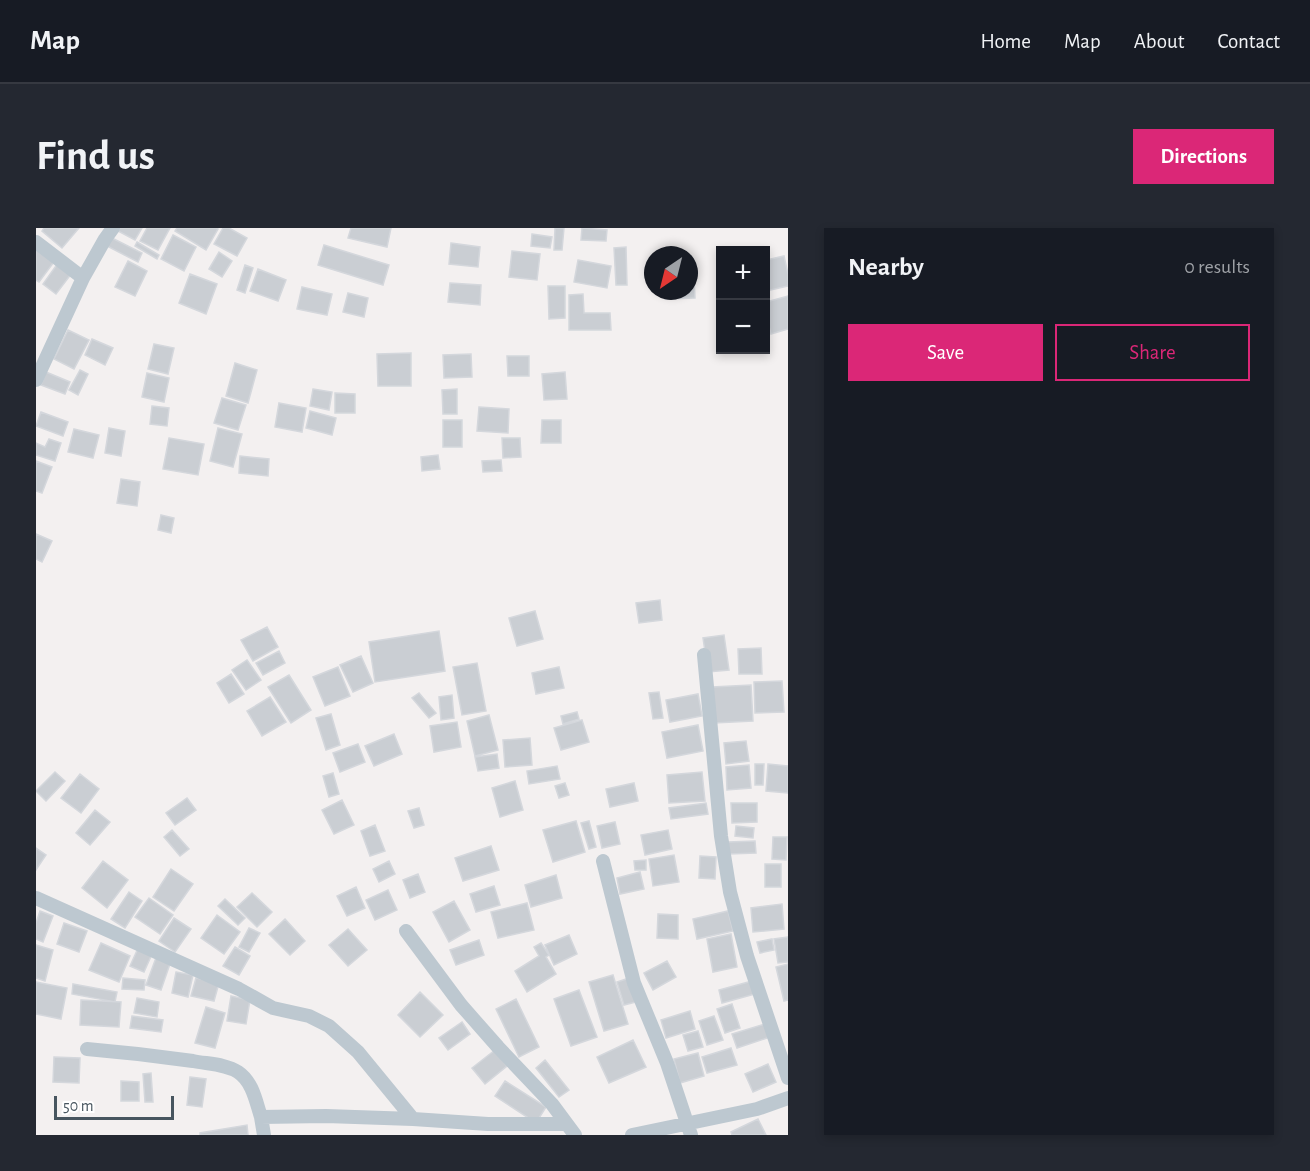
<!DOCTYPE html>
<meta charset="utf-8">
<style>
:root{--surface:#171b24;--page:#242831;--text:#f1f3f6;--muted:#9ea1a6;--line:#363941;--accent:#db2777}
body{margin:0;font-family:"Alegreya Sans",sans-serif;background:var(--page);color:var(--text)}
.controls{position:absolute;right:18px;top:18px;display:grid;overflow:hidden;border-radius:0px;box-shadow:0 3px 9px #0003}
.controls button{width:54px;height:54px;display:grid;place-items:center;padding:0;border:0;border-bottom:2px solid var(--line);background:var(--surface);color:var(--text);font:30px sans-serif}
.compass{position:absolute;left:608px;top:18px;width:54px;height:54px;border-radius:50%;background:var(--surface);box-shadow:0 3px 9px #0003;rotate:215deg}
.scale{position:absolute;left:18px;bottom:15px;width:120px;box-sizing:border-box;padding-left:6px;border:3px solid #47555f;border-top:0;font-size:16px;line-height:21px;white-space:nowrap;color:#47555f;-webkit-text-stroke:4px #fff;paint-order:stroke}
.list{margin:0;padding:0;list-style:none}
h2{display:flex;justify-content:space-between;align-items:center;height:78px;margin:0;padding:0 24px;font-size:26px}
h2 small{font-size:20px;font-weight:400;color:var(--muted)}
.actions{display:flex;gap:12px;padding:18px 24px}
.actions a{flex:1;padding:14px 0;border:2px solid var(--accent);border-radius:0px;text-align:center;font-size:21px;color:var(--accent)}
.actions .main{background:var(--accent);color:#fff}
.map{position:relative;flex:none;width:752px;height:907px;overflow:hidden;border-radius:0px}
header{display:flex;align-items:center;gap:36px;box-sizing:border-box;height:84px;padding:0 30px;background:var(--surface);border-bottom:2px solid var(--line)}
header strong{font-size:28px}
nav{display:flex;gap:33px;margin-inline-start:auto;font-size:21px}
.intro{display:flex;align-items:center;justify-content:space-between;box-sizing:border-box;height:144px;padding:0 36px}
h1{margin:0;font-size:42px}
.button{padding:15px 27px;border-radius:0px;background:var(--accent);color:#fff;font-size:21px;font-weight:700}
main{display:flex;gap:36px;padding:0 36px}
aside{flex:1;background:var(--surface);border-radius:0px;box-shadow:0 3px 9px #0003}
.map>svg:first-child{display:block}
</style>
<header>
<strong>Map</strong>
<nav><a>Home</a><a>Map</a><a>About</a><a>Contact</a></nav>
</header>
<div class="intro"><h1>Find us</h1><a class="button">Directions</a></div>
<main>
<div class="map">
<svg width="752" height="907" viewBox="0 0 752 907">
<rect width="100%" height="100%" fill="#f3f0f0"/>
<!-- building -->
<path fill="#caced3" stroke="#d4d7dc" stroke-width="1.5" d="M8,0H43L26,20L6,3Z
M84,0H106L99,12L82,3Z
M111,0H134L122,22L104,13Z
M141,0H180L182,1L170,22L139,3Z
M187,0H193L211,10L201,28L178,16Z
M315,0H355L351,19L312,10Z
M519,0H528L526,22H518Z
M546,0L571,2L570,13L545,12Z
M496,6L516,9L514,20L495,18Z
M137,7L160,19L148,43L125,31Z
M74,9L106,25L102,34L69,17Z
M101,14L123,27L121,31L99,18Z
M415,15L444,19L442,39L413,36Z
M288,17L353,37L347,57L282,37Z
M590,19L591,57H580L578,20Z
M0,20L18,34L3,54L0,52Z
M476,23L504,26L501,52L473,49Z
M183,24L196,33L186,49L173,41Z
M748,28L752,46V58L730,63V32Z
M542,32L575,38L571,60L538,54Z
M92,33L111,43L99,68L79,59Z
M22,35L36,45L20,66L7,56Z
M209,37L217,40L209,65L201,62Z
M222,41L250,52L242,73L214,63Z
M154,46L181,56L170,86L143,75Z
M653,49H658L659,70L629,71V63H653Z
M414,55L445,57L444,77L412,74Z
M512,58H529V90L513,91Z
M266,59L296,66L291,87L261,81Z
M312,65L332,70L328,89L307,84Z
M547,66L548,85H574L575,102H533V67Z
M752,68V101L735,106L730,87V74Z
M32,102L53,112L38,141L18,131Z
M56,111L77,120L69,137L49,127Z
M118,116L138,120L132,146L112,141Z
M375,125V158H342L341,126Z
M435,126L436,149L408,150L407,127Z
M471,128H493V148H472Z
M199,135L221,142L212,175L190,168Z
M44,142L52,146L42,167L33,162Z
M10,144L34,154L29,166L5,157Z
M529,144L531,171L508,172L506,146Z
M111,145L133,150L128,174L106,169Z
M277,161L296,164L293,182L274,178Z
M421,161V186H407L406,162Z
M299,165L319,166V185H299Z
M186,170L210,177L202,202L178,195Z
M243,175L270,180L266,204L239,199Z
M116,178L133,180L131,198L114,196Z
M443,179L473,181L472,205L441,203Z
M274,183L300,190L296,207L270,200Z
M5,184L32,194L27,208L0,198Z
M407,192H426V219H407Z
M506,192H525V215H505Z
M73,200L89,203L85,228L69,225Z
M182,200L206,206L197,239L174,233Z
M38,201L63,207L57,230L32,224Z
M133,210L168,216L162,247L127,241Z
M466,210H484L485,229L467,230Z
M13,211L25,215L19,233L0,227V215L9,219Z
M402,227L404,241L386,243L385,229Z
M204,228L233,231L232,248L203,245Z
M465,232L466,243L447,244L446,233Z
M0,233L16,239L6,265L0,263Z
M85,251L104,254L101,278L81,275Z
M125,287L138,290L135,305L122,302Z
M0,306L16,313L6,334L0,331Z
M624,372L626,392L603,395L600,375Z
M499,383L507,411L481,418L473,390Z
M231,399L242,419L217,433L205,412Z
M403,403L409,443L339,454L333,414Z
M688,407L693,442L672,444L667,410Z
M725,420L726,446H703L702,421Z
M243,423L249,435L227,447L220,435Z
M325,428L337,455L317,464L304,437Z
M211,432L225,452L210,462L196,442Z
M441,435L450,483L426,487L417,439Z
M302,439L314,468L289,478L277,449Z
M523,439L528,460L500,466L496,445Z
M195,446L208,466L193,475L181,455Z
M253,447L275,482L255,495L232,459Z
M746,453L748,484L719,485L718,454Z
M715,457L717,493L678,495L676,459Z
M623,464L627,490L617,491L613,465Z
M383,465L400,485L393,490L376,470Z
M662,466L666,488L634,494L630,472Z
M416,467L418,490L405,492L403,469Z
M234,469L250,494L226,508L211,483Z
M541,484L543,491L527,496L525,488Z
M295,486L304,517L290,522L280,490Z
M453,487L462,522L439,528L431,493Z
M546,492L553,514L525,522L518,500Z
M421,494L425,519L398,524L394,498Z
M662,497L667,523L631,530L626,504Z
M358,506L366,526L338,538L329,518Z
M494,510L496,537L469,539L467,512Z
M710,513L713,533L690,536L688,515Z
M322,516L329,534L304,544L297,525Z
M461,526L463,540L442,543L439,529Z
M719,536H728L727,557H719Z
M732,536L752,538V565L730,563Z
M713,537L715,560L691,562L690,539Z
M521,538L524,551L493,556L491,543Z
M19,544L29,553L10,573L0,563Z
M666,544L669,573L633,575L631,547Z
M297,545L303,566L293,569L287,548Z
M44,546L63,561L45,585L25,570Z
M479,553L487,582L464,589L456,560Z
M529,555L533,567L523,570L519,558Z
M598,555L602,573L574,579L570,561Z
M151,570L160,582L139,597L130,585Z
M306,572L318,597L298,606L286,582Z
M670,575L672,586L635,591L633,580Z
M695,575H721V594L696,595Z
M383,580L388,597L378,600L372,583Z
M59,582L74,594L54,617L40,605Z
M540,593L549,624L517,634L507,602Z
M553,593L560,619L553,621L545,595Z
M579,594L584,616L566,620L561,598Z
M339,597L349,623L334,628L325,603Z
M700,598L718,600L717,610L699,608Z
M136,602L153,621L144,628L128,609Z
M632,602L636,621L609,627L605,607Z
M737,609H751L750,632L736,631Z
M719,613L720,625L693,626L692,614Z
M455,618L463,642L427,653L419,630Z
M0,620L10,627L0,642Z
M638,627L643,654L617,658L613,631Z
M664,628L680,629L679,651L663,650Z
M610,632V642H599L598,633Z
M67,633L92,652L71,680L46,660Z
M353,633L359,646L343,654L337,641Z
M729,636H745V659H729Z
M135,641L157,656L138,683L117,669Z
M604,644L608,661L584,666L581,650Z
M382,646L389,664L374,670L367,652Z
M520,647L526,670L495,679L489,657Z
M458,658L464,677L440,684L434,666Z
M320,659L329,680L311,688L301,668Z
M352,662L361,682L339,692L330,672Z
M93,664L106,673L89,700L75,691Z
M216,665L236,684L221,699L201,679Z
M113,670L137,687L124,706L99,689Z
M189,671L209,690L202,697L182,678Z
M418,673L434,702L413,714L397,684Z
M491,675L498,702L462,710L455,684Z
M746,676L748,701L717,704L715,680Z
M4,683L17,688L7,714L0,711V695Z
M692,683L697,703L661,711L657,691Z
M622,686L642,687V711L621,710Z
M181,687L204,704L188,726L165,710Z
M138,690L155,701L139,724L123,713Z
M249,691L269,713L254,727L233,706Z
M28,695L51,703L43,724L21,716Z
M213,700L224,705L213,724L203,719Z
M312,701L331,722L312,738L293,717Z
M695,706L701,739L677,744L671,711Z
M533,707L541,726L518,737L509,717Z
M752,709V734L742,735L738,711Z
M736,711L738,722L724,725L721,714Z
M443,712L448,727L420,737L414,722Z
M65,715L94,728L83,754L53,742Z
M505,715L513,727L510,729L520,746L491,764L479,743L503,728L498,719Z
M0,717L17,722L9,753L0,750Z
M103,718L117,724L108,744L94,738Z
M199,719L214,728L203,747L187,738Z
M121,727L135,733L125,762L110,757Z
M631,733L640,749L617,762L608,745Z
M752,736V772L748,773L740,739Z
M140,744L157,747L152,769L136,765Z
M577,747L592,796L568,803L553,754Z
M87,750L109,752L108,762L86,761Z
M160,750L183,755L178,773L155,768Z
M593,750L600,774L588,777L581,754Z
M716,753L719,766L686,775L683,762Z
M0,754L31,760L25,791L0,786Z
M37,756L81,764L79,774L36,766Z
M543,762L561,809L535,818L518,771Z
M384,764L407,787L384,809L362,787Z
M195,768L214,772L210,796L191,793Z
M101,770L123,774L121,789L98,785Z
M480,771L503,819L483,829L460,781Z
M45,772L85,774L83,799L44,797Z
M696,776L704,800L689,805L681,781Z
M170,779L189,785L179,820L159,815Z
M654,783L659,801L630,810L625,792Z
M96,788L127,792L125,804L94,800Z
M678,788L687,812L671,817L663,793Z
M426,794L434,806L412,822L403,810Z
M729,796L734,809L701,820L696,806Z
M662,803L667,819L652,823L647,807Z
M597,812L610,839L573,855L561,829Z
M695,820L701,837L671,845L666,829Z
M459,822L471,838L449,856L436,840Z
M662,825L668,848L644,855L638,831Z
M18,829L44,830L43,855L17,854Z
M509,832L533,862L523,869L500,840Z
M732,836L740,854L717,864L709,846Z
M115,845L117,874H109L107,846Z
M154,849L170,851L166,879L151,877Z
M85,853L103,854V873H85Z
M469,853L510,879L500,895L459,868Z
M722,891L730,907H696L695,904Z
M211,897L212,907H164V905Z"/>
<g fill="none" stroke-linecap="round" stroke-linejoin="round">
<!-- minor -->
<path stroke="#bdc8d0" stroke-width="14" d="M0,14L47,50
M0,152L47,50L69,11L77,0
M668,427L685,608L694,664L711,728L752,850
M567,633L598,755L631,835L655,907
M0,670L203,761L237,780L273,788L293,798L322,824L377,891
M370,703L425,777L462,819L516,876L539,907
M51,821C87,824 122,828 157,833C172,836 190,836 202,844C217,854 220,874 225,889L290,888L377,891L452,896H530
M225,889L228,907
M596,907L721,881L752,870"/>
</g>
</svg>
<div class="controls">
<button>+</button>
<button>−</button>
</div>
<svg class="compass" viewBox="-18 -18 36 36"><path d="M0-13l5 13h-10z" fill="#e53935"/><path d="M0 13l5-13h-10z" fill="#9ea1a6"/></svg>
<div class="scale">50 m</div>
</div>
<aside>
<h2>Nearby<small>0 results</small></h2>
<ul class="list">
</ul>
<div class="actions"><a class="main">Save</a><a>Share</a></div>
</aside>
</main>
